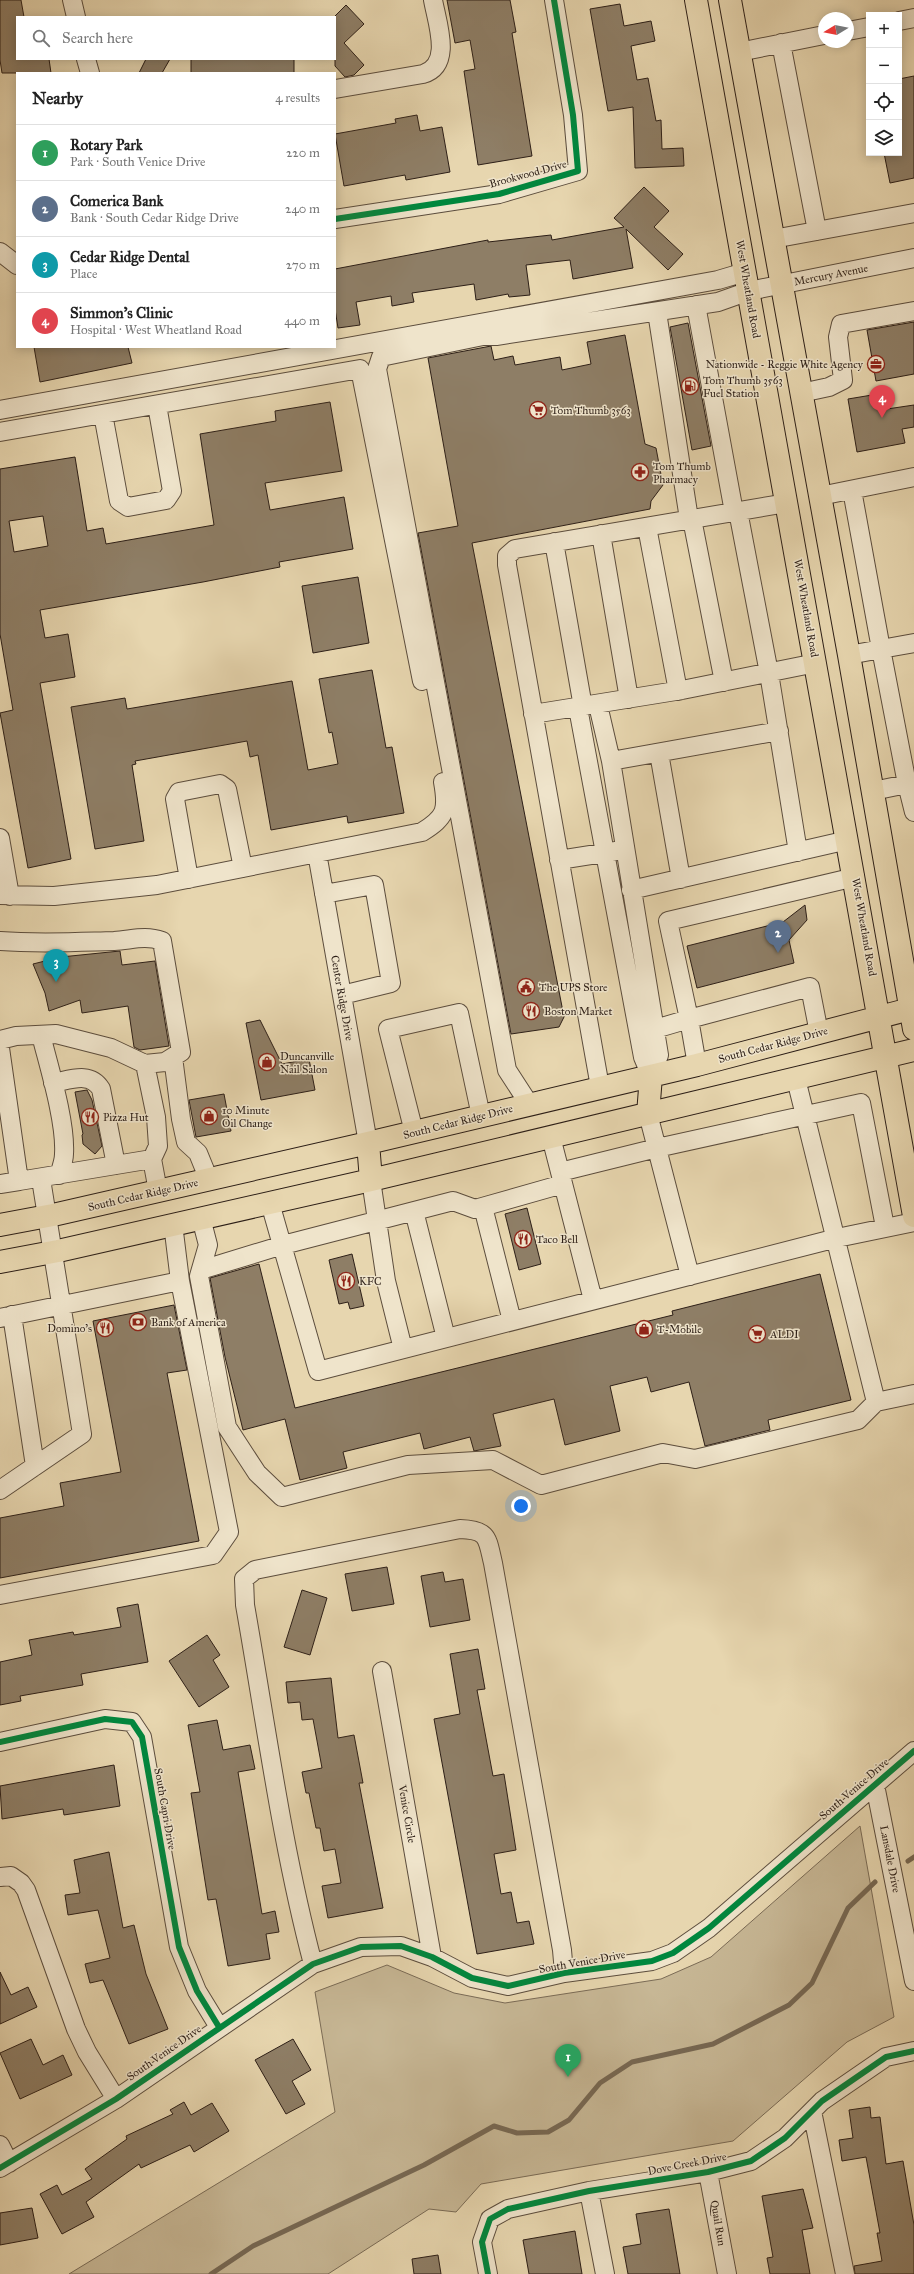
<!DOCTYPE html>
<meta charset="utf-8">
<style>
:root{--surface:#fff;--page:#f2f2f2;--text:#222;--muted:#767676;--line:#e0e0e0;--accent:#ea580c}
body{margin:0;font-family:"IM FELL Great Primer",serif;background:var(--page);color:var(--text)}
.controls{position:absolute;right:12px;top:12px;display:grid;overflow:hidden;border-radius:0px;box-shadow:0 2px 10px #0003}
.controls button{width:36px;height:36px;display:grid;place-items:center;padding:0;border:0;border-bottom:1px solid var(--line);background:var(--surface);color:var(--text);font:20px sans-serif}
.compass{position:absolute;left:818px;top:12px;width:36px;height:36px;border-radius:50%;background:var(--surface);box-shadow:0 2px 10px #0003;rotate:260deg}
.you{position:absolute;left:521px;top:1506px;width:14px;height:14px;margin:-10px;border:3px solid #fff;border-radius:50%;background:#1a73e8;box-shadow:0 0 0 6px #1a73e833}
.badge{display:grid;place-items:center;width:26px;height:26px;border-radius:50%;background:var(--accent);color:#fff;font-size:13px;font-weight:700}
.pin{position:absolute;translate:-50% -33px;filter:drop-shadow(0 1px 2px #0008)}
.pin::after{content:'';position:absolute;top:21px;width:14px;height:12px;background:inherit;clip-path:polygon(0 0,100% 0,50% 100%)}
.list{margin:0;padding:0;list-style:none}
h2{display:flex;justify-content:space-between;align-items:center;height:52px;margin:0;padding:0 16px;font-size:17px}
h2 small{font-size:13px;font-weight:400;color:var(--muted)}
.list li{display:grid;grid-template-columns:26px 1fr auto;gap:12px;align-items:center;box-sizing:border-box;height:56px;padding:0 16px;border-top:1px solid var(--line)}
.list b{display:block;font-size:15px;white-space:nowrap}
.list p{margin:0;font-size:13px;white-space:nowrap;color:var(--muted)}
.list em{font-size:13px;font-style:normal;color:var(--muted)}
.icon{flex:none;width:22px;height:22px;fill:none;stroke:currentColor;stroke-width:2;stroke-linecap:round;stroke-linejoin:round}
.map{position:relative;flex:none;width:914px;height:2274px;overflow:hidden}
.search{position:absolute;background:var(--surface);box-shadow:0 2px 10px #0003;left:16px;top:16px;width:320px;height:44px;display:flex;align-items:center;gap:10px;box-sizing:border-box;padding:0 14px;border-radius:0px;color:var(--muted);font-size:15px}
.panel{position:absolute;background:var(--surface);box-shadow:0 2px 10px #0003;left:16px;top:72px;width:320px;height:276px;border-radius:0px}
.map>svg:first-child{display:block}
</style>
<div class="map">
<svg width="914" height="2274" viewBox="0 0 914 2274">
<rect width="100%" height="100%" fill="#e7d6af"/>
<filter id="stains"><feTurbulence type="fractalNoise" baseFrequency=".005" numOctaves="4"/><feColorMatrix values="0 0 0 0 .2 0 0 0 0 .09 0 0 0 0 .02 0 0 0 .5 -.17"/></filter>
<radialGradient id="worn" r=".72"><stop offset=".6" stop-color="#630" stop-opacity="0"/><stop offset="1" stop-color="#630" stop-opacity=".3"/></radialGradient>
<!-- green -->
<path fill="#c7b795" stroke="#7a6b56" d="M860,1826L894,2017L847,2042L733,2141L481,2184L456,2212L429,2209L328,2274H69L335,2112L315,1992L387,1965L454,1993L505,2003L661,1979L711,1957Z"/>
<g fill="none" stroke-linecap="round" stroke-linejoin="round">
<!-- stream -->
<path stroke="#776853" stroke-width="5" d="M908,1861L914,1857
M211,2274L253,2246L424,2165L494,2126L517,2133L548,2132L569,2120L600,2083L632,2062L713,2044L789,2005L812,1983L848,1908L875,1882"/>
</g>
<!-- building -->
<path fill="#8e7e66" stroke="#2d1f17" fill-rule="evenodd" d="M0,0H21L24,17H17V59H49L51,73H2L0,60Z
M447,0H510L516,32L512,33L532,156L478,165L464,71L475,69L470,40L455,43Z
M620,4L624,26L651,21L655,41L631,46L637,80L648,78L656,121L661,120L662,149L683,148L684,166L635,168L633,107L608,111L590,9Z
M346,5L364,24L344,43L364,65L354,75L345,77L335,66V16Z
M146,59H170L162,73H139Z
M191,59H294V73H191Z
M914,76V178L890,183L884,153H899V79Z
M417,115L420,131L442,127L450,172L406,180L405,175L344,186L335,134L396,123L395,119Z
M644,187L669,211L654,227L683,254L668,270L626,229L633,268L573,279L570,260L526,265L530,295L509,297L508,294L476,300L474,284L412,293L414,302L392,306L391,296L356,302L360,325L338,328L335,309V269L488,240V242L551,235L552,240L624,227L614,218Z
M914,322V374L876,381L867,330Z
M688,323L711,446L692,450L670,327Z
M625,335L645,444L656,448L663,485L651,501L650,509L472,543L564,1017L559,1027L511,1034L418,533L458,526L428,358L491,346L494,360L513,356L515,365L560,357L562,370L591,364L587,342Z
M34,347H128L132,363L40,382Z
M884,393L887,409L914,405V427L902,429L905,443L857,452L848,399Z
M330,402L342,471L265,483L270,510L344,497L353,549L279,562L280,567L203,582L40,610L45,638L68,634L75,677L40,683L71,859L28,868L0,713L13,710L0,634V469L75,457L87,531L103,528L106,544L214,525L200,434L276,421L275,411ZM43,516L48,546L14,552L9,521Z
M358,577L369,643L313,653L302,586Z
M372,670L386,748L392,747L404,813L348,823L347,816L271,830L258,755L250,757L247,741L135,761L136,764L132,765L144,841L95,849L71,707L125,698L127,709L292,681L308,770L338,764L332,732L329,733L319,679Z
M805,905L807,920L789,940L794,963L697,988L687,946L783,922Z
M120,951L122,965L155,961L169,1046L140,1050L134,1047L128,1006L82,1013L80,1000L49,1011L45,993L33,964L61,957Z
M260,1020L282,1064L309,1059L315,1090L261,1100L246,1023Z
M87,1090L92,1100L102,1146L95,1154L83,1144L82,1135L83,1134L75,1092Z
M224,1094L231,1131L196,1137L189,1100Z
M527,1208L541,1264L519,1270L505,1214Z
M352,1254L364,1306L350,1309L348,1302L339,1304L329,1260Z
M259,1264L295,1408L673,1315L672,1311L820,1274L851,1400L768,1420L770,1430L705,1446L689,1382L651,1392L647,1377L610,1386L620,1431L565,1445L554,1399L493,1414L501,1446L474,1451L470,1437L424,1449L420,1433L343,1452L347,1468L300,1480L285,1419L243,1430L225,1357L210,1278Z
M174,1305L187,1370L167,1373L199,1541L0,1578V1518L64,1506L60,1483L121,1472L93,1321Z
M387,1567L394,1604L352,1611L345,1574Z
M443,1572L445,1582L463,1579L470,1620L430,1627L421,1576Z
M302,1590L327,1598L310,1655L284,1647Z
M138,1604L148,1662L81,1674L83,1685L20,1696L21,1701L0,1705V1662L32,1655L29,1640L73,1632L74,1635L121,1627L117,1608Z
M207,1635L220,1655L213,1660L229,1687L199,1707L169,1661Z
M478,1649L485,1689L477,1690L493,1776L504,1774L516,1850L494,1854L501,1894L511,1892L517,1923L529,1921L534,1944L477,1954L434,1719L460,1714L450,1654Z
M331,1678L338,1738L354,1735L363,1783H359L383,1908L328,1918L322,1886L341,1883L335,1849L324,1851L320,1828H316L309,1793H306L302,1772L322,1768L313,1719L302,1720L300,1702L288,1703L286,1682Z
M217,1720L223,1750L250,1745L255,1769L238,1772L262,1914L275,1911L279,1932L266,1934L270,1959L228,1966L216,1899L208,1900L191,1793L200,1792L188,1725Z
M114,1765L120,1806L64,1815L63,1809L2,1819L0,1786Z
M109,1852L123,1928L134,1925L146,1974L168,2029L129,2044L103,1980L90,1983L85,1964L110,1958L98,1910L68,1915L65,1895L80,1893L74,1860Z
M0,1972L11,1995L28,1987L37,2007L0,2024Z
M31,2039L43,2065L63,2055L72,2075L20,2099L0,2053Z
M293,2039L311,2070L292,2081L305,2104L286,2114L255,2060Z
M184,2102L191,2115L212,2103L229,2131L194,2152L190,2145L141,2168L139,2164L86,2202L94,2217L62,2234L40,2194L57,2185L62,2195L92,2179L85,2169L127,2139L126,2136L173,2114L170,2110Z
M870,2107L871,2118L880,2117L886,2164L903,2161L914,2225V2274H855L854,2266L882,2261L877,2233H880L866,2157L842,2161L839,2140L853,2138L849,2110Z
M803,2189L813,2228L802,2230L810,2274H770L767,2258L773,2257L762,2196Z
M32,2208L38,2238L0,2245V2213Z
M669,2209L680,2274H628L623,2247L641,2244L636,2214Z
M575,2231L582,2274H529L523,2240Z
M438,2255L441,2274H414L412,2259Z"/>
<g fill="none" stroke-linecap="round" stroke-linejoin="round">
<!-- minor casing -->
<g stroke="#5c4d3d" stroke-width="20">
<path id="minor" d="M72,0L76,17
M899,21L914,18
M848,31L869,27
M781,43L817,231
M739,52L824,35
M86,59L90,73
M335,89L423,74C453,65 437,23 433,0
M335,219L499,194L578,171L573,115L554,0
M773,239L914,213
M0,252L17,265
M696,305L734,512
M657,312L689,519
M801,393L829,387L843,380L838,337L841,324L914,311
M0,410L718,280L745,272
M103,414L119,501L128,507L166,500L172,491L157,405
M0,432L360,369L422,681
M852,490L881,649L914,643
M820,496L914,477
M738,511L769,673L798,852
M692,519L724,682
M647,527L678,691
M601,534L629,699
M554,542L583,707
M849,655L881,649L907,784L873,791
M598,705L611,761L659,1055L651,1076
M578,708L643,1057L651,1076
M533,714L682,690L816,663
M659,753L681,879
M611,761L779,731
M914,783L907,784L914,812
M0,838L10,896
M317,853L368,1143
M559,860L616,851
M189,879L175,799L179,792L220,784L227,789L243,868
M631,890L848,840
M324,894L374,885L391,983L342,995
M0,895L54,896L157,885L422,832C446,817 448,810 443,782
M0,941C38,944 76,942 114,941C132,940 145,935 162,941L181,1052L165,1062L145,1064
M655,1029L689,1019L697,1065
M819,1033L810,987L689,1019L668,921L855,877
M41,1035C49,1067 66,1122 64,1154C64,1161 61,1169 59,1175
M0,1040L16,1036L56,1034L111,1048L145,1064L156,1117L158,1146L152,1159L158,1191
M0,1048L19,1181L152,1159
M173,1057L181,1119L186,1142L198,1153L209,1180
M796,1079L876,1402
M53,1083C70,1080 90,1071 101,1089L116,1165
M600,1087L507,565V556L515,549L787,503
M529,1104L507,1070L377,369L381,357L483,336H496L718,302L749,291L914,258
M648,1114L690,1276
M414,1132L388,1029L459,1013L481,1116
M551,1137L593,1300
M560,1172L657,1148L861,1103L885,1227
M371,1180L386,1281L403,1349
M0,1184L19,1181
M270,1203L318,1371L837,1238L914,1222
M483,1207L512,1321
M414,1211L446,1338
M201,1218L208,1245L199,1276L227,1427L257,1473L282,1497L408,1465L493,1460L541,1485L663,1453L695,1459L858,1420L876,1402L914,1394
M201,1270L283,1245L453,1201L475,1209L563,1184
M12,1315L35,1466
M0,1318L180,1281L173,1224
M0,1490L82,1434L41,1179
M0,1595L213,1555L229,1532L180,1281
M382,1671L432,1957
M0,1742L105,1719L132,1722L142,1737L179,1947L197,1991L219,2027
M875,1785L914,1981
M0,1877L11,1876L21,1883L26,1890L76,2029L87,2052L116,2099
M313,1964C282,1847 266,1724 245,1605L244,1579L255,1570L460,1529C489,1530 487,1538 493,1563L562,1950L564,1973
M812,2111L845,2274
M0,2145L9,2163
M0,2168L116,2099L313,1964L361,1947L401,1946L432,1957L472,1978L508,1986L564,1973L652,1961L673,1953L709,1928L914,1751
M708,2172L727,2274
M589,2191L605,2274
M488,2274L482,2242L490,2219L508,2209L589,2191L708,2172L751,2161L785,2138L822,2101L886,2057L914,2051"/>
</g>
<!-- major casing -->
<g stroke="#2d1f17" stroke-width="24">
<path id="major" d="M696,0L914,1216
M730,0L849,655L914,1029
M648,1114L651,1076
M368,1143L371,1180
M0,1225L53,1215L368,1143L697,1065L914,1008
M0,1262L58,1251L371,1180L914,1050"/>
</g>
<!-- minor -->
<use href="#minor" stroke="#efe4cb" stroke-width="18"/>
<!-- major -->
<use href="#major" stroke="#e7d6af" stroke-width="22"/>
<!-- cycleway casing -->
<g stroke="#efe4cb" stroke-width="8">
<path id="cycleway" d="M335,219L499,194L578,171L573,115L554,0
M0,1742L105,1719L132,1722L142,1737L179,1947L197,1991L219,2027
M0,2168L116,2099L313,1964L361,1947L401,1946L432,1957L472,1978L508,1986L564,1973L652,1961L673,1953L709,1928L914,1751
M488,2274L482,2242L490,2219L508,2209L589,2191L708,2172L751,2161L785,2138L822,2101L886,2057L914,2051"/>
</g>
<!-- cycleway -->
<use href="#cycleway" stroke="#00873e" stroke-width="6"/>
</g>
<!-- icons -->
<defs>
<g id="office-ring" transform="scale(0.9)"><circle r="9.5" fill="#efe4cb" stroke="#8f2418" stroke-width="1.5"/><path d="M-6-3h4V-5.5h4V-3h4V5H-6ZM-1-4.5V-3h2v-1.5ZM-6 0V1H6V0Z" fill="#8f2418"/></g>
<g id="fuel-ring" transform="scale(0.9)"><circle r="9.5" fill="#efe4cb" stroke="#8f2418" stroke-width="1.5"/><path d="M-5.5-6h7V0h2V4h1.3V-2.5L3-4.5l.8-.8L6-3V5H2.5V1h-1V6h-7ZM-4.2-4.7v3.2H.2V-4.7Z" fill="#8f2418"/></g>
<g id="supermarket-ring" transform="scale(0.9)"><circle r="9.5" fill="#efe4cb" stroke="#8f2418" stroke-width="1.5"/><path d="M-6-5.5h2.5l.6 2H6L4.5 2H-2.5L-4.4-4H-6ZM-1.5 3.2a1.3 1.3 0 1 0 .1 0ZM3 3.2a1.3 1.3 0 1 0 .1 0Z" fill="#8f2418"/></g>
<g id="pharmacy-ring" transform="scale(0.9)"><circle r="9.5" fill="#efe4cb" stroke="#8f2418" stroke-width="1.5"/><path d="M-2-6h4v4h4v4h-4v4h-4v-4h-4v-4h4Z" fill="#8f2418"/></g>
<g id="civic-ring" transform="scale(0.9)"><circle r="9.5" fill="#efe4cb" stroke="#8f2418" stroke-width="1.5"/><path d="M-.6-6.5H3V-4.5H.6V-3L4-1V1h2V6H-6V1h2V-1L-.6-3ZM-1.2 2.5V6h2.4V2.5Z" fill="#8f2418"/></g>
<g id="restaurant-ring" transform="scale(0.9)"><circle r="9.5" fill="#efe4cb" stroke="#8f2418" stroke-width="1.5"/><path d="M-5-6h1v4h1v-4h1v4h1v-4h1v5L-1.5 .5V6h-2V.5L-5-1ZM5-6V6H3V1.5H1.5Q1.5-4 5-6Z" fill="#8f2418"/></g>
<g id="shop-ring" transform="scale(0.9)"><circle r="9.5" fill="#efe4cb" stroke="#8f2418" stroke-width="1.5"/><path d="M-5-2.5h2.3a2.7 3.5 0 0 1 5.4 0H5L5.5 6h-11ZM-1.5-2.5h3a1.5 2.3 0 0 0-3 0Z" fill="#8f2418"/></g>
<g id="bank-ring" transform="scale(0.9)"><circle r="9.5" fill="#efe4cb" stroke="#8f2418" stroke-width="1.5"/><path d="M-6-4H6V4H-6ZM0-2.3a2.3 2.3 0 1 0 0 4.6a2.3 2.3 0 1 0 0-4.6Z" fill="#8f2418"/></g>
</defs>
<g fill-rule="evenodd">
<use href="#office-ring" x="876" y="364"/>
<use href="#fuel-ring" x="690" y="386"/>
<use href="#supermarket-ring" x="538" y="410"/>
<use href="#pharmacy-ring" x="640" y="472"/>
<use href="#civic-ring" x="526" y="987"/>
<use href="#restaurant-ring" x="531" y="1011"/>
<use href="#shop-ring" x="267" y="1062"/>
<use href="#shop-ring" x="209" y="1116"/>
<use href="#restaurant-ring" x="90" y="1117"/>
<use href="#restaurant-ring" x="523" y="1239"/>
<use href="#restaurant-ring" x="346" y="1281"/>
<use href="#bank-ring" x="138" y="1322"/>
<use href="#restaurant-ring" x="105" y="1328"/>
<use href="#shop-ring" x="644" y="1329"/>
<use href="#supermarket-ring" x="757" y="1334"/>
</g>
<g text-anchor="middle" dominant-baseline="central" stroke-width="3" stroke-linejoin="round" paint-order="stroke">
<!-- street labels -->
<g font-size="11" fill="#2d1f17" stroke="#efe4cb">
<text transform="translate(528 174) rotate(-15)">Brookwood Drive</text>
<text transform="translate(831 275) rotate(-11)">Mercury Avenue</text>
<text transform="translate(748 289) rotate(80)">West Wheatland Road</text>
<text transform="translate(806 608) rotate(80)">West Wheatland Road</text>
<text transform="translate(864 927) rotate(80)">West Wheatland Road</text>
<text transform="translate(342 998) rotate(80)">Center Ridge Drive</text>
<text transform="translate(773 1045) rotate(-15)">South Cedar Ridge Drive</text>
<text transform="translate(458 1122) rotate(-14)">South Cedar Ridge Drive</text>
<text transform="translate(143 1195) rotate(-13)">South Cedar Ridge Drive</text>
<text transform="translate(854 1789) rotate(-41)">South Venice Drive</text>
<text transform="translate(165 1809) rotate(80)">South Capri Drive</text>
<text transform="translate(407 1814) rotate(80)">Venice Circle</text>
<text transform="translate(890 1859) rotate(79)">Lansdale Drive</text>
<text transform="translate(582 1962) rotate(-10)">South Venice Drive</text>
<text transform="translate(164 2053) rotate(-35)">South Venice Drive</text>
<text transform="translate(687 2164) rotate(-11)">Dove Creek Drive</text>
<text transform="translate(718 2223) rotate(80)">Quail Run</text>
</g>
<!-- poi labels -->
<g font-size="11" fill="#2d1f17" stroke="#efe4cb" text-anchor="start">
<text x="863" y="364" text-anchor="end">Nationwide - Reggie White Agency</text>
<text x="703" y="380">Tom Thumb 3563<tspan x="703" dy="13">Fuel Station</tspan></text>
<text x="551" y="410">Tom Thumb 3563</text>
<text x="653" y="466">Tom Thumb<tspan x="653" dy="13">Pharmacy</tspan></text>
<text x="539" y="987">The UPS Store</text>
<text x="544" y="1011">Boston Market</text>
<text x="280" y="1056">Duncanville<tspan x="280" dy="13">Nail Salon</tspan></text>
<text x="222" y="1110">10 Minute<tspan x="222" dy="13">Oil Change</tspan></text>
<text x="103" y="1117">Pizza Hut</text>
<text x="536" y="1239">Taco Bell</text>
<text x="359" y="1281">KFC</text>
<text x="151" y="1322">Bank of America</text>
<text x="92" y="1328" text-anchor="end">Domino's</text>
<text x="657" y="1329">T-Mobile</text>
<text x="770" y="1334">ALDI</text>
</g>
</g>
<rect width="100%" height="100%" filter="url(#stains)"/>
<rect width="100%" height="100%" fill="url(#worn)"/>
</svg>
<div class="controls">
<button>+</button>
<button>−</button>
<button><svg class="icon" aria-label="locate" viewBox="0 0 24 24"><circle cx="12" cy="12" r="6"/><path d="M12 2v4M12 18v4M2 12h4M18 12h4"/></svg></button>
<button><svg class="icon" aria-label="layers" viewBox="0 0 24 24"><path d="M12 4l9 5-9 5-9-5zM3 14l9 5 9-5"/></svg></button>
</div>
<svg class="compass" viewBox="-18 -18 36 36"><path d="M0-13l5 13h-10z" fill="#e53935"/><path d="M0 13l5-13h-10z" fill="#767676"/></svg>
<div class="you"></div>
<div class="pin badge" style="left:568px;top:2077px;background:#2e9e5b">1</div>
<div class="pin badge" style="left:778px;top:953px;background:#5c6f8a">2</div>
<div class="pin badge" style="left:56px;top:982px;background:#0f9aa8">3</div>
<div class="pin badge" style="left:882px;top:418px;background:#e0444e">4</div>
<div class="search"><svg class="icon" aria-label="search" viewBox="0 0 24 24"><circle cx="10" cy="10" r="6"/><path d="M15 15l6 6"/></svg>Search here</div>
<section class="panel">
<h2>Nearby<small>4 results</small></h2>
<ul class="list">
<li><span class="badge" style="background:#2e9e5b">1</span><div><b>Rotary Park</b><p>Park · South Venice Drive</p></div><em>220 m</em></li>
<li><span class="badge" style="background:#5c6f8a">2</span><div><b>Comerica Bank</b><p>Bank · South Cedar Ridge Drive</p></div><em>240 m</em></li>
<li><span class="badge" style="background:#0f9aa8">3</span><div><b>Cedar Ridge Dental</b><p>Place</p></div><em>270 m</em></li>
<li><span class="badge" style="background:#e0444e">4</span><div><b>Simmon's Clinic</b><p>Hospital · West Wheatland Road</p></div><em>440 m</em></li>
</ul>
</section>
</div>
